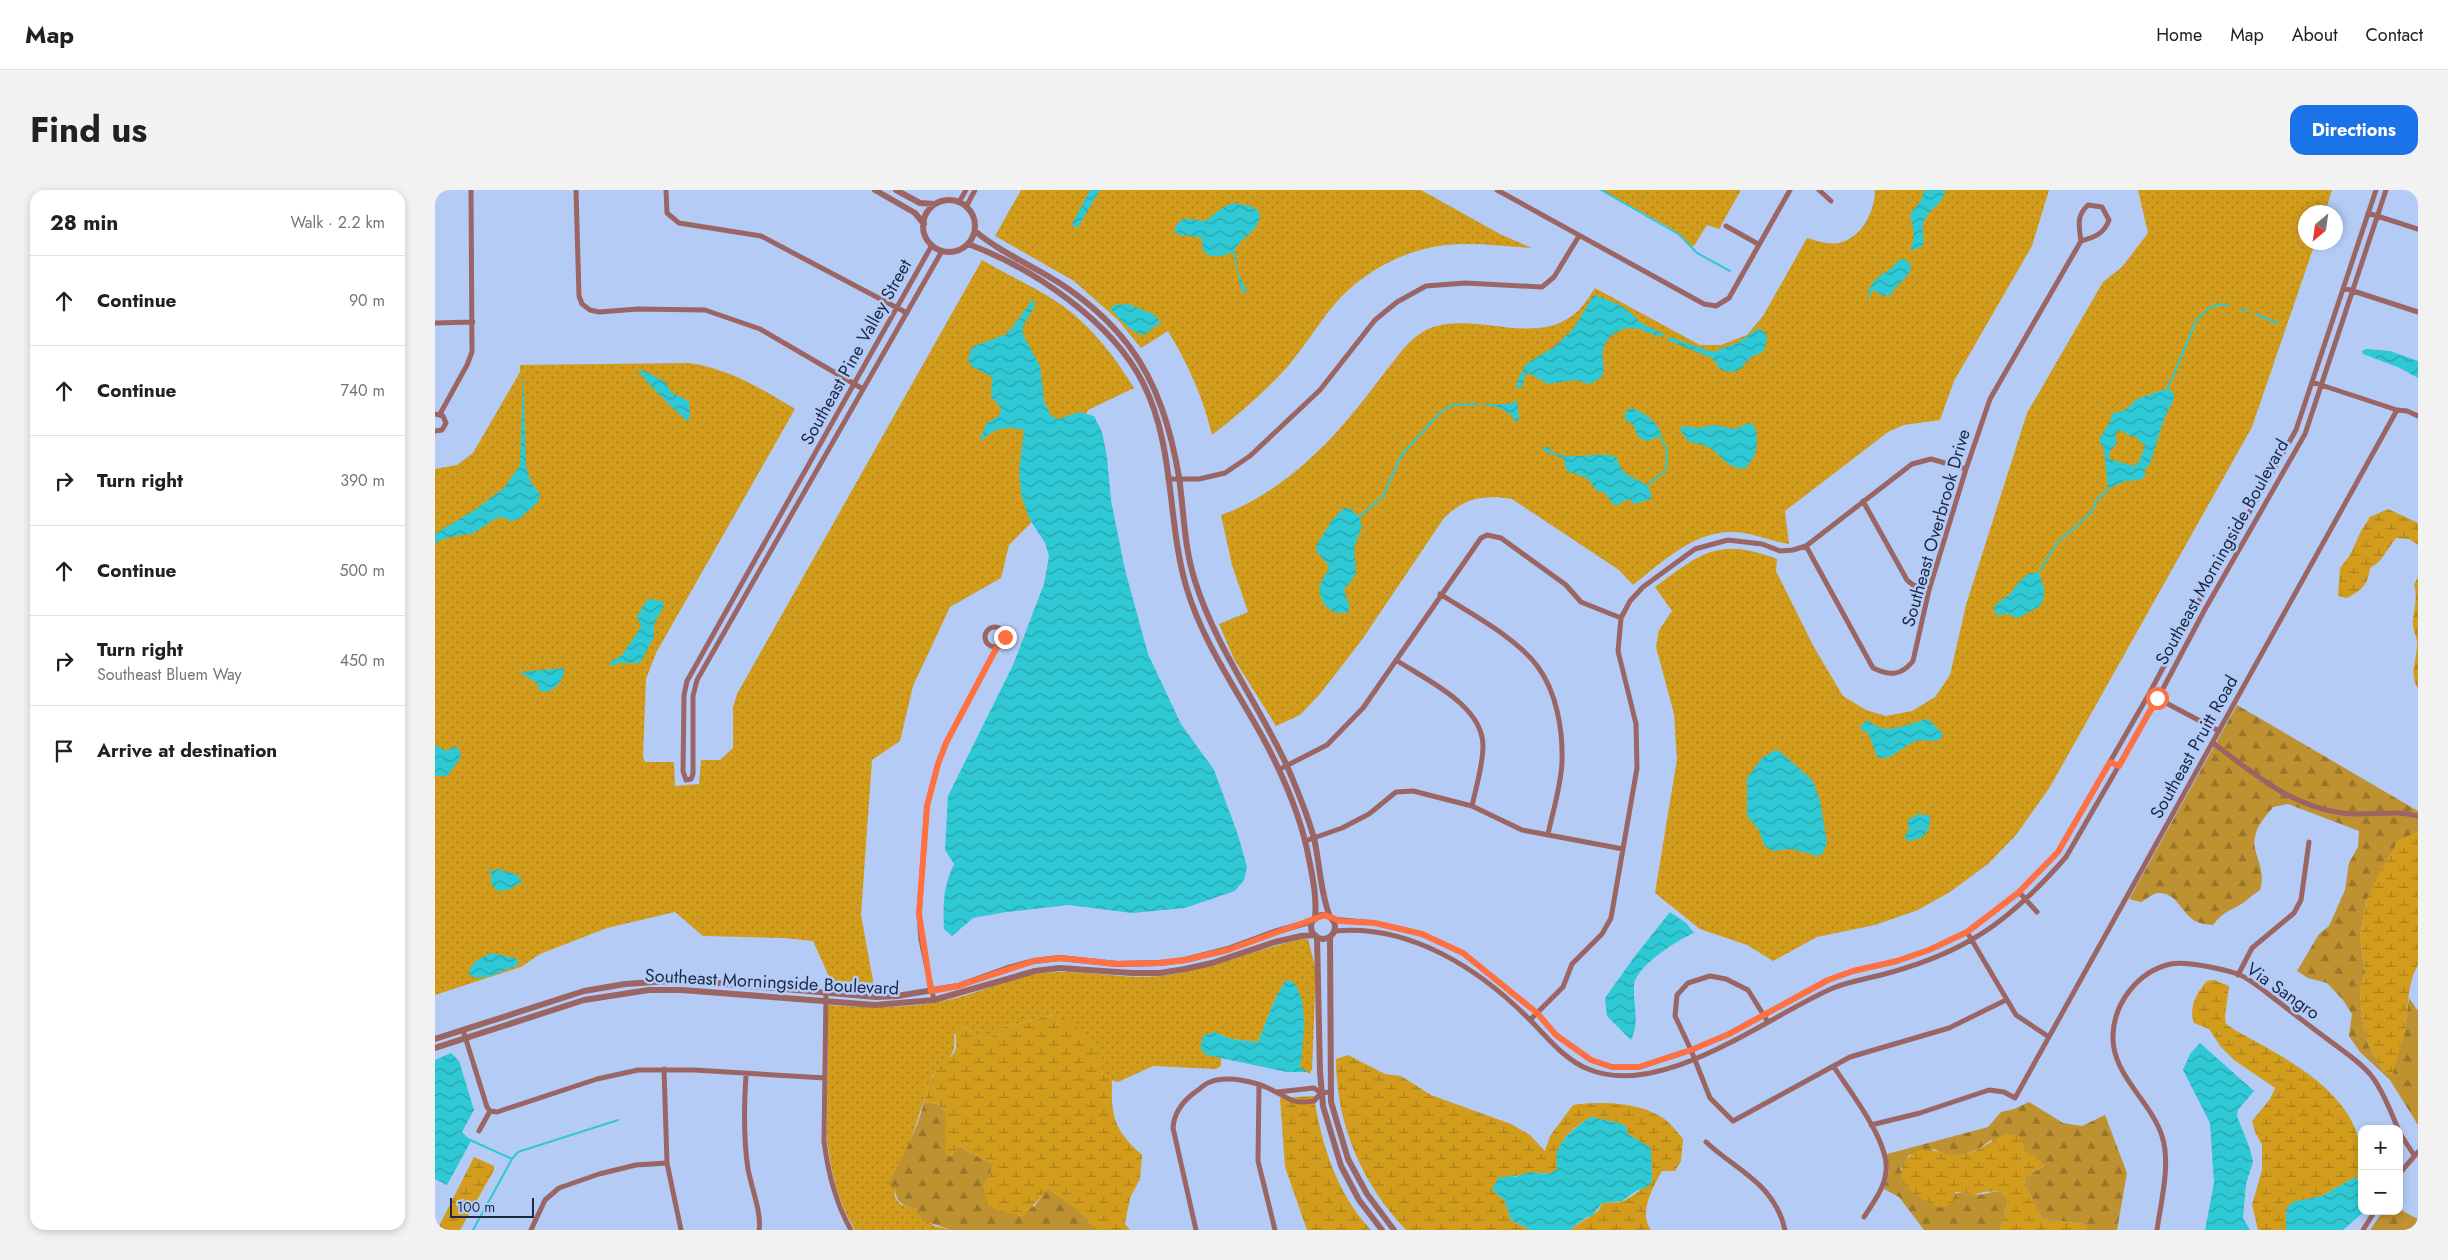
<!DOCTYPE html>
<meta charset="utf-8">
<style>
:root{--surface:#fff;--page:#f2f2f2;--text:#202124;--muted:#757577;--line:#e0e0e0;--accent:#1a73e8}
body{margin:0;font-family:Jost,sans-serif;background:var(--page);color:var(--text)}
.controls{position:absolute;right:15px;bottom:15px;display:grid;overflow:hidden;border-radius:10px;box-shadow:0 2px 8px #0003}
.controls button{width:45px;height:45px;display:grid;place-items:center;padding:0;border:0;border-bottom:1px solid var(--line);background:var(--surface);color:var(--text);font:25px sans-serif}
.compass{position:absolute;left:1863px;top:15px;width:45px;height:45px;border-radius:50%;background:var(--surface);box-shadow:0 2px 8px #0003;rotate:209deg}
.scale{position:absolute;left:15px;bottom:12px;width:84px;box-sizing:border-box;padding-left:5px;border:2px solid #1b2945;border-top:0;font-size:14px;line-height:18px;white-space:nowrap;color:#1b2945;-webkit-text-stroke:4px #b4cbf6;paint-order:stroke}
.stop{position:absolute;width:15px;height:15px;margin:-11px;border:4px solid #ff7043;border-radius:50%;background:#fff}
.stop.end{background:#ff7043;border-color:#fff;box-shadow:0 1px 5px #0008}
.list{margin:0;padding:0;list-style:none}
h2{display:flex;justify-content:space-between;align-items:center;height:65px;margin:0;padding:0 20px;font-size:21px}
h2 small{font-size:16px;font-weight:400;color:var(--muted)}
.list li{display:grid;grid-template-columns:32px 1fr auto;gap:15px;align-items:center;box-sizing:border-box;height:90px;padding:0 20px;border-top:1px solid var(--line)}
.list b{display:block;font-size:19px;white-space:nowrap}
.list p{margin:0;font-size:16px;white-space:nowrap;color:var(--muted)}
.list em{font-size:16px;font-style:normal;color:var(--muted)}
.icon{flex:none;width:28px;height:28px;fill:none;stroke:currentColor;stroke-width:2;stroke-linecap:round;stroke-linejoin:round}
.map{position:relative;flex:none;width:1983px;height:1040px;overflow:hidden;border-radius:15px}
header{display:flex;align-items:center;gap:30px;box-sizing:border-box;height:70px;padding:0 25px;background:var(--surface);border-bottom:1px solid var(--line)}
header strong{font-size:24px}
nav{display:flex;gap:28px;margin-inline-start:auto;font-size:18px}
.intro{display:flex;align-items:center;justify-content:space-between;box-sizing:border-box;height:120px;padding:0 30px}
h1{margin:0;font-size:35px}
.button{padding:12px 22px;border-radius:15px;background:var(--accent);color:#fff;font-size:18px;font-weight:700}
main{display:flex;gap:30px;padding:0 30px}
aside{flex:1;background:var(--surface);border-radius:15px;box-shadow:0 2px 8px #0003}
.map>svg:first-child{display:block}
</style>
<header>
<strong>Map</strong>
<nav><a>Home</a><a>Map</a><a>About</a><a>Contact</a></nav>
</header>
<div class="intro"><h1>Find us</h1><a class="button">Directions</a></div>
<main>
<aside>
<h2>28 min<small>Walk · 2.2 km</small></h2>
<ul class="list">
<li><svg class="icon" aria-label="ahead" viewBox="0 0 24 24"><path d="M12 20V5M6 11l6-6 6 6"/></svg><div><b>Continue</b></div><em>90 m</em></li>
<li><svg class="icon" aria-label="ahead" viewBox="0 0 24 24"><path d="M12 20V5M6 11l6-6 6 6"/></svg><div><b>Continue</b></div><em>740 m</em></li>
<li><svg class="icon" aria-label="right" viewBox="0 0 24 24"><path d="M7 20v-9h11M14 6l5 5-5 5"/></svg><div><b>Turn right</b></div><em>390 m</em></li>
<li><svg class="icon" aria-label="ahead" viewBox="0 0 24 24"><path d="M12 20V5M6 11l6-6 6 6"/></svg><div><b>Continue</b></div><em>500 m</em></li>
<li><svg class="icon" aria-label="right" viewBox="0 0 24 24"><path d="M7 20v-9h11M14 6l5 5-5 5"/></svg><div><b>Turn right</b><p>Southeast Bluem Way</p></div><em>450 m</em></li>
<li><svg class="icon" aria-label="arrive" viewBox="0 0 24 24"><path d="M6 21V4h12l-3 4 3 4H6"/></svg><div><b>Arrive at destination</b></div></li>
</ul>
</aside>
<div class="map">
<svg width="1983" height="1040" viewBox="0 0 1983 1040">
<defs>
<pattern id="green-dots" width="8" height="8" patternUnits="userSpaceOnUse" patternTransform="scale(1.25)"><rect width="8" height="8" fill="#d29d1d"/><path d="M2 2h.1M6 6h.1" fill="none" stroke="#aa801b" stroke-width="1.8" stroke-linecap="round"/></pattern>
<pattern id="forest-firs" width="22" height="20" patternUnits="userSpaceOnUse" patternTransform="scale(1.25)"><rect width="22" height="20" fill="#be9131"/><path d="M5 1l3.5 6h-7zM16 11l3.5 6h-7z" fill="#9a762b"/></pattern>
<pattern id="wetland-marsh" width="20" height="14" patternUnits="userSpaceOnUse" patternTransform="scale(1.25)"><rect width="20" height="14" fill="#d29d1d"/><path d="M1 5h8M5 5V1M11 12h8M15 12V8" fill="none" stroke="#aa801b"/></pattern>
<pattern id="water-waves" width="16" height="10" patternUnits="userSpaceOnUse" patternTransform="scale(1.25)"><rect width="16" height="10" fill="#2ec9d4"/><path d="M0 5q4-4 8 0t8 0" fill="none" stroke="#26a3ae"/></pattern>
</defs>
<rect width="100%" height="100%" fill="#b4cbf6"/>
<!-- green -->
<path fill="url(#green-dots)" d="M586,0H986L1065,44L1097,58C1068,56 1038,52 1010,55C970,60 934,79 906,107C888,126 871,155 853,176C830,202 804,224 777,245C768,207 753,174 733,141L706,158L683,130L639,91L560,46Z
M1167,0H1306L1284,39L1272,35L1259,56H1254L1237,39Z
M1440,0H1614L1597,56L1519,191L1505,230L1469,235L1453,242L1350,321L1354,354C1334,351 1315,341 1294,342C1257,343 1226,373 1198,395L1184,380L1077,309C1048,305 1031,307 1009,328L926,451L885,504L865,525L841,536L799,469L784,434L813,422L797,375L786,325C829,310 868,278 899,245C916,226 932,206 947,186C962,168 975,145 998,137C1046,122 1104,159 1144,120C1150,114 1155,105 1160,98L1265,155H1286L1312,145L1328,126L1372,48C1382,51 1397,56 1407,52C1428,46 1440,20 1440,0Z
M1703,0H1897L1890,22H1870V52L1880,53L1817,237L1615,597L1581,645L1553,674L1515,702L1483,720L1440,735L1382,747L1338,771L1312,755L1265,739L1220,703L1242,569L1239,524L1221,457L1224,440L1237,421L1220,397C1267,362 1284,347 1342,369L1341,381L1380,459L1408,506L1431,520L1451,526L1477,521L1500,507L1515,485L1531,415L1592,223L1668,92L1687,77L1713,43Z
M547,70C574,86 604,99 628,116C658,138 680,167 699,198L653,220L598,331L574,355L566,388L515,417L478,496L465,551L437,570L426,725L439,796L397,793L378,751L350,748L268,746L240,722L172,738L105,764L86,777L0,805V279L22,275L38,263L85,182V175L254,173C295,179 325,198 360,219L221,463L211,489L208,567L210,572H239L240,596L264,594L266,570H285L298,558V517L302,504Z
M866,749H873L881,780L877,879L875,884L865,877L850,791L839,811L823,852L796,849L779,842L786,867V876L781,879L718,876L683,892L672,889L665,879L660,858L622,824L567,838L556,848L542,846L528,836L519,845C522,869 510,869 497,886L460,998V1007L465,1014L481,1019L499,1036L516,1040H420C403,1012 396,983 392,950L393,815C438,818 481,819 525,807C550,800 575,788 601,784C643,777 685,790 726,786C775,780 819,760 866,749Z"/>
<!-- forest -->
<path fill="url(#forest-firs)" d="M1802,515L1983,621V642L1963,651L1931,711L1925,746L1930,782L1925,802L1928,834L1934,856L1948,881L1956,885L1969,844L1974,808L1983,821V935L1955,890L1925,862L1914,846L1917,824L1908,810L1892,793L1873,788L1862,781L1884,744L1894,736L1910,700L1914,673L1923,657L1924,641L1853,614L1838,617C1831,626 1822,635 1820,647C1816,662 1832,678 1825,700C1818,704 1814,709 1808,713C1794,722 1790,720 1778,735C1771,734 1762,734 1756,728C1745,719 1740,702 1723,703C1718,703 1711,710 1706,712L1694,709Z
M489,912L502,914L510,922L511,952L517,964L524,957L558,974L554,986L548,996L599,1017L613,998L653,1028L657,1040H516L487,1030L481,1019C468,1015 461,1013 460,998L453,995C466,969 482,942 489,912Z
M1594,912L1628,933L1647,936L1670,925L1692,983L1682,1040H1654L1650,1034L1607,1029L1592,999L1589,988L1609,976C1597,960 1574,956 1556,950L1545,958L1531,964L1515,967L1499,959L1474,965L1465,980L1519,1004L1527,1002C1538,1009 1553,1002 1566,1001L1573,1011L1565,1040H1489L1464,1007L1449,999L1454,981L1452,964L1553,937L1566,922L1579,919Z
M1964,1019L1983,1029V1040H1935L1948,1021H1964Z"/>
<!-- wetland -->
<path fill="url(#wetland-marsh)" d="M1953,319L1983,333V355L1974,349L1961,348L1944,372L1935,378C1933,395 1927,400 1912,408L1903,406L1905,378L1915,365L1926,341L1935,327Z
M1983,387V498C1973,484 1983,468 1982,452C1981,444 1977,439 1978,430C1979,419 1983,405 1979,395Z
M1981,642H1983V775C1971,795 1974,821 1969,844C1966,858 1961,872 1957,886L1948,881L1934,856L1928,834L1925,802L1930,782L1925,746L1931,711L1945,682L1963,651Z
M1779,790L1794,796L1790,827L1791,834C1802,842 1815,848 1827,855C1865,876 1919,909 1925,957C1927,968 1924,980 1924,991L1920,987L1887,1006L1851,1020V1040H1823L1817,1015L1827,980V955L1820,942L1817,931L1835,909L1840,898L1799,870L1786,857L1774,839L1759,833C1753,818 1762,802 1772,791Z
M622,824C636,832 651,844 660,858C666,869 662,886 677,890C676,927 679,940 707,965L705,989L695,1008L690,1034L695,1040H657L653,1028L613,999L588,1027L554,1017L548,996L554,986L557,974L524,957L516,967L510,962V922L502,914L489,912C492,899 496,886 505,875C510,870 519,867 521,858C522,851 519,845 522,838L528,836L542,846L556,848L567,838Z
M913,865L950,884L966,886L996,905L1076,934L1095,945L1110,961L1115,946L1138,915C1167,911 1208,912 1232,931C1238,936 1243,943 1248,949L1246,971L1240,981H1227C1218,997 1203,1023 1216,1040H1134L1163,1021L1167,1013C1173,1012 1182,1013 1188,1011C1195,1009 1212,995 1217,990L1215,958L1193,944L1190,935C1179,931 1168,930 1156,927C1143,935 1126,946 1123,962C1122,967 1123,973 1122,979L1114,984C1096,980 1083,987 1066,988L1059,1001L1070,1011L1076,1030L1096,1040H971C927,994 901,934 901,869Z
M879,906C886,954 902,1004 936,1040H872L850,977L845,908Z
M1571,944L1584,946L1592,962L1604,968L1609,976L1589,988L1592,999L1607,1029L1650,1034L1654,1040H1565L1573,1011L1566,1001L1548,1002L1537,1006L1527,1002H1520L1519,1013L1506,1018C1488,1011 1455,994 1470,971C1474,966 1479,962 1485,960C1503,957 1510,969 1530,964C1545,961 1556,950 1571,944Z
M39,967L59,976V980L25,1040H2Z"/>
<!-- water -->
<path fill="url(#water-waves)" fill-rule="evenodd" d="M655,0H665L643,37H639L637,34Z
M1489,0H1510C1508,15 1496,17 1490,29C1485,38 1490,47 1488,56L1476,61L1479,44L1475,24L1486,11Z
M799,13L815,16L823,20C830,39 808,45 800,59L803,82L813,104L806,100L798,62C784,68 765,71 767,49C758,43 745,49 739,41C747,22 755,31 770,31L790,16Z
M1470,69L1476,75C1476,88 1461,93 1456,105L1448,106L1439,100L1432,109C1437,82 1451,87 1464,70Z
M1159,105L1183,114L1195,122L1206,133L1229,144L1227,147C1211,143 1195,131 1179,144C1173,148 1169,154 1168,160C1166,170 1171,177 1167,187L1155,194L1140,190L1113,194L1092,182L1086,198H1082L1081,194L1091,174L1119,157L1138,139Z
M599,108V118L588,135V145L605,176L609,211L616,226L624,229L644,222L659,226L667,242L672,267L676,310L690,380L713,464L746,534L779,580L803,645L812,677L809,690L800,701L750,718L697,723L634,715L571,722L538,728L517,746L509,739C508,714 508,697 519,674L510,660L513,606L578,475L609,394L614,366L610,353L594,328L586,305L584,280L589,240C572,236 559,237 548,250H545L551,234L565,225V216L556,207L557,187L536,176L533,169L537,157L572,144Z
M693,114L718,124L726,132L709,145C694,142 685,129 675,118L679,115Z
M1322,139C1336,141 1332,152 1328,162L1316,167L1304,180L1296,182L1286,180L1277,168L1232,150L1234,147L1278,162L1304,152Z
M1931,159L1955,161L1983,171V188L1965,178L1928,164L1927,161Z
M88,180L91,276L96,293L105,303L103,312L84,329L76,331L66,327L60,329L39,343L11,348L0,353V344L41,319L69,298L85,275Z
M208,180L230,192L237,203L254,211L255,226L252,231C234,215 218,199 203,181Z
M1733,198L1739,204V209L1729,229L1715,274L1710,279V286L1706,290L1690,291L1673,299L1669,260L1664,249L1676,230V224L1690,220L1702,209ZM1686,240L1695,246L1701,247L1710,256L1704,272L1699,276L1674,269L1676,259L1681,255V243Z
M1082,211L1084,228L1082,233L1075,224L1063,217L1043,214H1073Z
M1196,218C1208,221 1226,234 1226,246L1212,251L1203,247L1199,236L1189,228L1191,221Z
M1314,233L1320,237C1324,253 1322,268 1309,279C1287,276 1289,266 1273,257C1260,250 1254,258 1245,239L1247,236L1263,238L1280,235L1299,239Z
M1112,256C1124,276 1163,259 1181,267C1184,272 1185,278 1189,282C1198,291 1218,291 1216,309L1199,314L1194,309L1182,315L1178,314L1169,302C1158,302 1159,293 1151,288C1145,284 1138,284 1131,280L1129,269L1107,260Z
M909,318H914L918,321L924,327L927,336L919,358L921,384L909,400L915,418L913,422C898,427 883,413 885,398C885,389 893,384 894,376L882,362L881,356L897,330Z
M1595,383H1603C1609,394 1612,405 1605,416L1583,428L1573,424L1562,425L1559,421L1561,414L1574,405L1587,389Z
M218,409L228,412L229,416L219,434V447L205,473H184L177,476L174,473L187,465L206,437L202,426L212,410Z
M129,478C130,490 119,502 108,502L103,499V494L85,482Z
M1493,529L1508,544C1504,556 1491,548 1481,551C1468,555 1457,572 1442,567L1434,545L1424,537L1433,530C1450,548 1473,533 1493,529Z
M0,555L11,561L21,556L26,563L24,570L12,586H0Z
M1340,560L1344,561L1376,589L1379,594L1385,611L1392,653L1388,663L1383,666L1356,659L1337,661L1329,655L1324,640L1312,626V588L1327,568Z
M1483,624L1495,626C1495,642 1491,648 1474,651L1469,647L1474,640L1473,630Z
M52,677L58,681L63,679L83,685L87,692L73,700L63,701L56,694V684Z
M1235,722L1251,733L1259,743C1243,750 1199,777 1199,796C1198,817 1205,831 1196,850L1172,826L1170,808L1200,766Z
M57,763L82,769L84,775C70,779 46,795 34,784C36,771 46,768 57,763Z
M850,791H857C875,808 868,854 865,877L873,882H852L771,865L765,858L768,846L779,842L796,849L823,852L839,811Z
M1765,853L1819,901L1803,920L1802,926L1815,959L1818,972L1811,994L1808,1028L1815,1040H1770L1779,993L1775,933L1748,880L1755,864Z
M16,863L24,871L39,920L27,942L36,951L12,995L0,989V870Z
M1156,927C1168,930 1179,931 1190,935L1193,944L1216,958L1217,990L1214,996L1201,1001L1187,1011L1167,1013L1157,1026L1152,1027L1134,1040H1096L1076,1030L1070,1011L1057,999L1064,987H1071L1076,985L1080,987L1094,982L1114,984L1122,979C1123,974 1121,972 1121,968C1123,949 1142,936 1156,927Z
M1920,987L1927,995V1021H1930L1908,1040H1851V1020L1857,1012L1887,1006Z"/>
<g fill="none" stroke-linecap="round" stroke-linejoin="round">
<!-- stream -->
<path stroke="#2ec9d4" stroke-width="2" d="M1166,0L1245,45L1262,63L1295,81
M1806,119L1812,121
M1821,124L1843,133
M1733,198L1761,131C1769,120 1779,112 1793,115
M1226,284L1231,280L1232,263L1226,246
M1212,296L1224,285
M924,327L948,306L967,264L1005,223L1016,215L1043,214
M1603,383L1623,352L1656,323L1662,310L1673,299
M33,949L77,969
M38,1040L77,969L83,962L183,930"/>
<!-- minor -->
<path stroke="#9a6563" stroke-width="5" d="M141,0L144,106L147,114L155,120L164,122L203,119L270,120L325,139L428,199
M231,0L232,23L244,33L326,46L472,123
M1062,0L1269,114L1281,116L1294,108L1355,0
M1384,0L1396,11
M524,12L531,0
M531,17L540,0
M1933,23L1983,39
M1291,36L1323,54
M497,55L252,491L249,505L248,581L251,590L256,589L258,584V506L262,490L507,61
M1909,98L1983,122
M0,133L38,132
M1877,192L1962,220L1972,221L1983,226
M0,224L8,226L11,233L7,240L0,241
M5,224L32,175L37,162L36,0
M733,289H764L790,283L815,266L885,200L940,130L962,112L991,96L1030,93L1107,97L1119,87L1144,46
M1428,311L1472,390L1478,395L1494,400
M1371,356L1438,478C1455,486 1466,486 1478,471L1494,400L1531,279L1555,209L1646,51C1660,47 1669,44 1674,30L1667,17L1653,15C1641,26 1644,36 1646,51
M1005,404C1036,424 1081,447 1103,477C1122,503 1128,541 1127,572C1126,596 1118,621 1113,644
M550 447a10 10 0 1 1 20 0a10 10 0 1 1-20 0Z
M961,470C991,490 1048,515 1048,556C1048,575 1041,597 1037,616
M1714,504L1784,541
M1778,553C1818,583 1855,616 1907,623C1932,627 1958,619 1983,626
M845,579L892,555L928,518L1046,348L1052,345L1066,348L1131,395L1146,412L1186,428
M870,651L907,638L934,624L961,602L978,601L1037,616L1087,640L1188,659
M1584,702L1602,722
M897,729L940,733L987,744L1028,763L1102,823L1121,845L1156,870L1177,877H1204L1256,860L1294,844L1393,790L1418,781L1462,771L1494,760L1532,742L1583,703L1623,662L1714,504L1761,416L1861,240L1941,0
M900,741C975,734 1045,779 1096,831C1113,848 1130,870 1153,879C1227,910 1331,827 1398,798C1413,792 1430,789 1446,785C1477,777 1508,766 1536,750C1572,730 1604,698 1631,667L1723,508L1769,421L1870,244L1951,0
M1532,742L1581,825L1614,847
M1803,785L1817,758L1859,723L1866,710L1874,652
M391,803L389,951C393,983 400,1012 416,1040
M499,810L486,750L484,724L492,616L503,574L511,553L562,457
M1095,830L1128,797L1137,774L1167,744L1176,728L1202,578L1201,534L1183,461L1186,428L1195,411L1208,397L1260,359L1293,350L1327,354L1345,361L1358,360L1371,356L1477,274L1496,269L1531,279
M1333,832L1313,800L1291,789L1275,786L1253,793L1242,805L1240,826L1256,860L1275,908L1298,931L1415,867L1514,838L1571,810
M28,840L52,917L55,921
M1399,877C1415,902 1455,952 1451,982C1449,999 1438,1013 1429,1027
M229,879L232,973L246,1040
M311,885C309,916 308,947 313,979C316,996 327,1024 324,1040
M824,896L823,971L840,1040
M842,902L879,898L886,903L896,902
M55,921L62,922L162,889L203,880H259L390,888
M1436,935L1485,923L1554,900L1569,902L1580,908L1962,220
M44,941L55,921
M1964,942L1979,965
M1271,952C1302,981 1340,994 1350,1040
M1964,984L1983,962
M96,1040L110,1010L124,998L164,984L201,975L232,973
M761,1040L738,938C739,923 747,912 759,903C764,900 769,894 775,892C793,885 823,892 839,901C857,910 857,914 879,911L886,903
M1722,1040C1726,1011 1736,974 1727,946C1716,911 1676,884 1678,845C1679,813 1703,781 1736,774C1751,771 1788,779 1803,784C1813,788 1823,796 1832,803C1853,819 1873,835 1895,851C1909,862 1927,873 1938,888C1949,903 1956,922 1963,939
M1928,1040L1940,1021"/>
<!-- tertiary -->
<path stroke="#9a6563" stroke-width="6" d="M440,0L480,23L489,34
M461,0L485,13L500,14
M488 36a26 26 0 1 1 52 0a26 26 0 1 1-52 0Z
M540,41C566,63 597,75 626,94C652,111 675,131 694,156C723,194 736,241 744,287C749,322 749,357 760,391C781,458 823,513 852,576C862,599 872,624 879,648C885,674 885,702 895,727
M533,54C596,77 677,131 708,193C740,256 732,330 751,396C767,451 800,497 827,546C848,585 866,625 874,669C878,689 882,708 880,729
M876 737a12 12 0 1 1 24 0a12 12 0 1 1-24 0Z
M882,747L885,882L888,916L906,976L924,1010L947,1040
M895,747L896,912L913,969L932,1004L959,1040
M0,849L149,801L190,794L248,790L441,807L462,806L523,796L573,778L599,771L625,768L682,774L725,773L750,770L793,759L839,742L878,731
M0,858L149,810L214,800H247L440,815L499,810L600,781L624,778L697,783H725L750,779L777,773L840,752L866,746L880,745"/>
</g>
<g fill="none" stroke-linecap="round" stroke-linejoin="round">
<!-- route -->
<path stroke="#ff7043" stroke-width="6" d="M570,447L568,453L562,457L511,553L503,574L492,616L484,724L496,801L523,796L599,771L625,768L682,774L725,773L750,770L793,760L890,725L905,731L940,733L987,744L1028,763L1102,823L1121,845L1156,870L1177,877H1204L1256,860L1294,844L1393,790L1418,781L1462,771L1494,760L1532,742L1583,703L1623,662L1675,572L1684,576L1722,508"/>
</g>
<g text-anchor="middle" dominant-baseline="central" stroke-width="5" stroke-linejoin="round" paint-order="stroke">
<!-- street labels -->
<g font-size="18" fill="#1b2945" stroke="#b4cbf6">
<text transform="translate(421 162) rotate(-61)">Southeast Pine Valley Street</text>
<text transform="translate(1501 338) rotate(-74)">Southeast Overbrook Drive</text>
<text transform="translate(1787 362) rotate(-61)">Southeast Morningside Boulevard</text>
<text transform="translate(1759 557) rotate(-61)">Southeast Pruitt Road</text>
<text transform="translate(337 792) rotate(3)">Southeast Morningside Boulevard</text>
<text transform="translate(1848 801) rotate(35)">Via Sangro</text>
</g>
</g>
</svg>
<div class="controls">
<button>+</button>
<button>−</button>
</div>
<svg class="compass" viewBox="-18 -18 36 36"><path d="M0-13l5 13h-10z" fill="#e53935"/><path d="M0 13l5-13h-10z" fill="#757577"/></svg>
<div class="scale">100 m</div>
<div class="stop" style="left:1722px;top:508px"></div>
<div class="stop end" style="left:570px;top:447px"></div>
</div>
</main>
